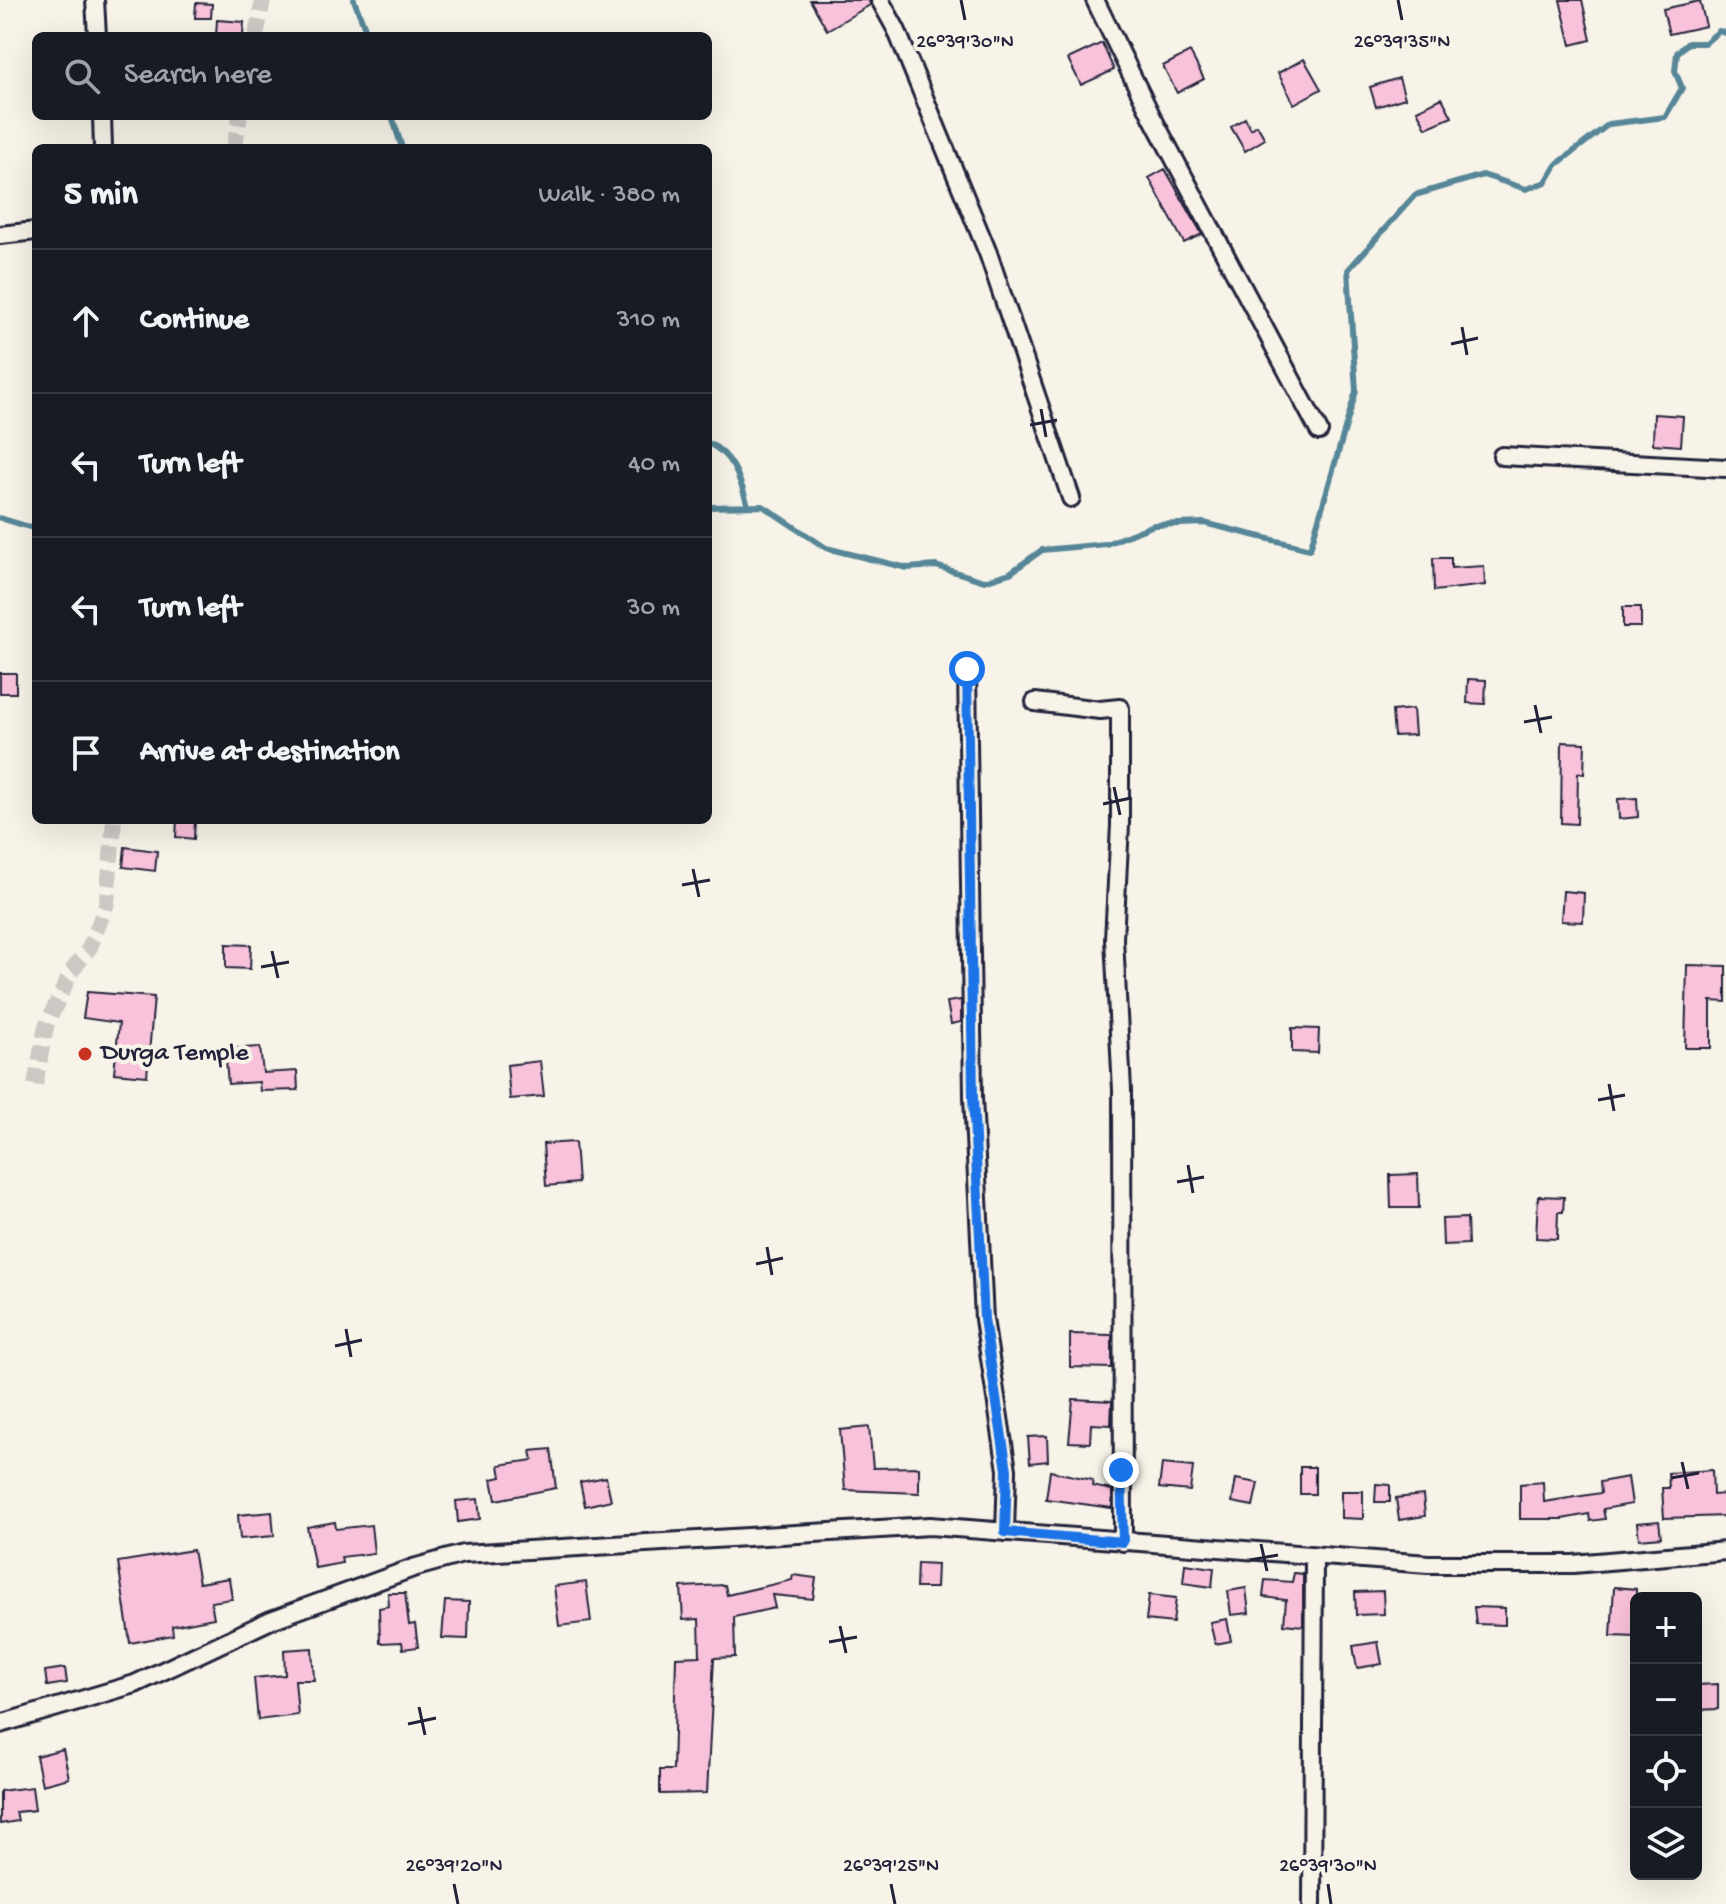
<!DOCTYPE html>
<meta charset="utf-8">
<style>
:root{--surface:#171b24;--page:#242831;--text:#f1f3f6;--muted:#9ea1a6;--line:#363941}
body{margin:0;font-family:"Gochi Hand",sans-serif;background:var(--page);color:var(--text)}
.controls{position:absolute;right:24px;bottom:24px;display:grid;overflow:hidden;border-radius:12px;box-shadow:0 8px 32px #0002}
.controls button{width:72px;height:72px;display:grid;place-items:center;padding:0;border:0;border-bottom:2px solid var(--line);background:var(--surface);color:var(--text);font:40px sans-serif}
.stop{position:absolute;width:24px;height:24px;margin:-18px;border:6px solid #1a73e8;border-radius:50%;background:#fff}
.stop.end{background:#1a73e8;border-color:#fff;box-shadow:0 2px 8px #0008}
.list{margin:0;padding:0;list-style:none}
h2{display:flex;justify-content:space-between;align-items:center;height:104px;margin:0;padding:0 32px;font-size:34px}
h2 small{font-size:26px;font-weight:400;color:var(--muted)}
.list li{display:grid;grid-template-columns:52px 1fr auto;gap:24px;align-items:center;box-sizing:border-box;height:144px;padding:0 32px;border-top:2px solid var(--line)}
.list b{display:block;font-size:30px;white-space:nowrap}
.list em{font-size:26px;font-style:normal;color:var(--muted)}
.icon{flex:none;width:44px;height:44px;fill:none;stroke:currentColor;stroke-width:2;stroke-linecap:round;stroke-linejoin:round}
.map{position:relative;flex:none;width:1726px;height:1904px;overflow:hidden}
.search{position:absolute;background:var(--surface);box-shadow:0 8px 32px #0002;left:32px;top:32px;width:680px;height:88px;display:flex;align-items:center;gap:20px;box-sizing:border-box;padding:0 28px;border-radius:12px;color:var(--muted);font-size:30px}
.panel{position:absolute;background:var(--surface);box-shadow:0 8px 32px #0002;left:32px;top:144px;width:680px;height:680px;border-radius:12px}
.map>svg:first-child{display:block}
</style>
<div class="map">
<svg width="1726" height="1904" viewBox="0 0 1726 1904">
<rect width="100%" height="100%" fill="#f7f3e8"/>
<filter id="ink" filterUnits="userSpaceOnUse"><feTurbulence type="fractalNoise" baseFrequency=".0125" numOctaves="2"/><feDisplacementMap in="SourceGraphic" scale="16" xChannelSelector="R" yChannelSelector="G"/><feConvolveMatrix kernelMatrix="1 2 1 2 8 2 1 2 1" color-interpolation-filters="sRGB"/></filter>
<g filter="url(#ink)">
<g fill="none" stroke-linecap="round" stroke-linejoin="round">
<!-- stream -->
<path stroke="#568697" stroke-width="6" d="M354,0L368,36
M392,116L402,148
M708,443C734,455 740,480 748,506
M708,507L763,506L826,548L907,568L936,566L984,581L1010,573L1042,550L1106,544L1154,525L1204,523L1310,549L1356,391L1348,270L1415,195L1483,175L1526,189L1546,182L1556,165L1609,124L1665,117L1682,88L1675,71L1677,53L1688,43H1705L1719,31L1726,33
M0,518L36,529"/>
</g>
<!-- building -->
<path fill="#f9c2db" stroke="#22223b" stroke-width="2" d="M810,0H869L870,5L827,30Z
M1560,0H1582L1591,40L1571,45Z
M1700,1L1706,26L1669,34L1663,9Z
M196,3L212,4L211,18H195Z
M217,20L244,22L243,36H216Z
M1102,43L1114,70L1081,85L1068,59Z
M1190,52L1204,79L1177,93L1163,66Z
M1304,59L1321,89L1294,104L1278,73Z
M1399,78L1405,98L1376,107L1370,87Z
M1442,98L1452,117L1426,128L1417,110Z
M1245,118L1251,129L1257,125L1265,139L1245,151L1231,127Z
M1165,169L1202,234L1184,243L1149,178Z
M1654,414L1683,416L1681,446L1653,444Z
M1433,558H1451V568L1484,566L1485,585L1434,591Z
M1623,607H1641V627H1623Z
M0,673H16V693H0Z
M1468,679L1486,680L1485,704L1467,703Z
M1413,709L1415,735L1394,736L1392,711Z
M1562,742L1585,743L1584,774L1578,773L1577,824L1561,823Z
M1637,798L1638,817L1619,819L1618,799Z
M177,820H195L194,839L176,837Z
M125,847L157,851L155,871L123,867Z
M1563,891L1584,893L1583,922L1561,921Z
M226,944L251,945L250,969L226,968Z
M1687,965L1726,966V1002L1711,1001V1048H1685Z
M87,992L154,997L147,1076L114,1073L119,1023L83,1018Z
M961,1000V1022L951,1024L947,1002Z
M1292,1028L1319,1029L1318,1053L1292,1052Z
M260,1047L263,1073L297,1071L298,1090L260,1091L259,1082L228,1084L225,1049Z
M540,1061L544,1096L510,1099L507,1065Z
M575,1142L578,1183L546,1186L543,1144Z
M1418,1174L1419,1208H1391L1390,1175Z
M1538,1196L1564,1197L1563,1212H1558L1557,1239L1536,1238Z
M1467,1218L1468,1244L1443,1245L1442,1219Z
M1070,1334L1112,1335V1368L1070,1367Z
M1073,1399L1112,1401L1111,1425L1091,1424L1090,1443L1069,1442Z
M869,1427L873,1468L919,1467V1493L845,1490L840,1430Z
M1047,1436L1048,1461L1030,1463L1028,1437Z
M551,1449L556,1488L496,1500L492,1479L501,1477L499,1465L533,1460L531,1451Z
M1162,1464L1193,1467L1190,1491L1159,1488Z
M1300,1467H1315V1494H1300Z
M1712,1470L1713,1495L1724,1494L1726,1516L1664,1518L1662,1488H1669L1668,1473Z
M1050,1471L1093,1480L1092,1486L1112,1490V1508L1046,1499Z
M606,1477L611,1500L585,1506L580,1482Z
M1628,1477L1632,1504L1603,1509L1605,1519L1590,1521L1589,1514L1562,1519H1520V1484L1543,1482L1544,1502L1601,1493L1600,1482Z
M1236,1479L1258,1483L1253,1506L1232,1502Z
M1376,1484L1390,1485V1502H1375Z
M1341,1491H1363V1519L1341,1518Z
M1423,1495L1425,1516L1399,1520L1396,1498Z
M478,1499L480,1519L458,1522L456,1501Z
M272,1512L274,1536L240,1539L238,1515Z
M1659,1521L1661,1537L1639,1539L1637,1523Z
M335,1522L336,1529L371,1525L374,1553L341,1557L342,1563L315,1568L307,1527Z
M193,1550L199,1583L229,1578L232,1599L211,1602L214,1618L172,1626L173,1635L130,1643L118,1562Z
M917,1563L937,1564L936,1588H916Z
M1185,1564L1214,1568L1212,1587L1183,1583Z
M1294,1573L1303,1574V1626L1284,1624L1286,1600L1263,1597L1265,1580L1292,1582Z
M793,1575L816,1578L813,1599L772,1595L775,1608L734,1617L735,1657L714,1658L707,1793L660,1794V1770H673L676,1657L700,1656L699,1619L683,1620L681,1587L725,1585L727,1595L792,1580Z
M586,1582L591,1622L559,1626L554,1586Z
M1614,1587L1636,1589V1637L1611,1636Z
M1246,1588L1249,1613L1231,1615L1228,1591Z
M1383,1591L1384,1614L1356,1615L1355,1592Z
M388,1593H405L409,1625L415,1624L418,1647L403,1649L402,1642L380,1643L379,1608L389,1606Z
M1149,1595L1176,1598L1173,1623L1146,1620Z
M445,1601L469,1602L468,1639L442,1638Z
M1474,1607L1505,1608V1625L1476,1624Z
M1227,1619L1231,1641L1215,1644L1210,1622Z
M1378,1642L1382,1664L1357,1668L1353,1646Z
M312,1648L314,1680H295L298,1715L258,1720L254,1678L285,1675L284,1650Z
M65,1668L67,1683L47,1686L45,1671Z
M1718,1684V1709L1696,1710V1685Z
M63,1749L69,1778L42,1785L36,1756Z
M32,1787L35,1810L16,1812L18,1821L0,1824V1791Z"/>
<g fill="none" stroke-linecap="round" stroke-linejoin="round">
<!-- minor-tunnel -->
<path stroke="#ccc9c5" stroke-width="16" stroke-dasharray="16 8" stroke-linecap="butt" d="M256,36L263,0
M234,148L240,116
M35,1085L46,1026L71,972L90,947L107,903L114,820"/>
<!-- minor casing -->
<g stroke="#22223b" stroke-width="22">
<path id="minor" d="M95,0L97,36
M880,0L896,29L988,253L1071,498
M1095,0L1152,117L1319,431
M102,116L103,148
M0,235L36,231
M1502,456L1726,468
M967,669L973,1097L984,1319L1007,1470L1005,1532
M1035,702L1100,710L1120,708V825L1114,939L1122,1090L1123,1542
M0,1724L135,1684L271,1620L413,1568L463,1554L930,1526L1428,1564H1573L1726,1551
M1312,1904L1314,1556"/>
</g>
<!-- minor -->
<use href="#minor" stroke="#f7f3e8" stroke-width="16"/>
</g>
</g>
<g fill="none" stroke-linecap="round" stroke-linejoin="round" filter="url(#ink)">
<!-- route -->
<path stroke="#1a73e8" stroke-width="10" d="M967,669L973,1097L984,1319L1007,1470L1005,1532L1123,1542L1121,1470"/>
</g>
<!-- ticks -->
<path fill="none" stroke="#22223b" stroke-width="3" d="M961,0L965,20M1398,0L1402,20M1462,327L1467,355M1451,344L1478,338M1041,409L1046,437M1030,425L1057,420M1535,705L1541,733M1524,722L1552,717M1114,787L1120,815M1103,804L1131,798M693,869L699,897M682,885L710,880M272,951L278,978M261,967L289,962M1609,1084L1614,1111M1598,1100L1625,1095M1188,1165L1193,1193M1177,1182L1204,1177M767,1247L772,1275M756,1264L783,1258M346,1329L351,1357M335,1346L362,1340M1682,1462L1688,1489M1671,1478L1699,1473M1261,1544L1267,1571M1250,1560L1278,1555M840,1626L846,1653M829,1642L857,1637M419,1707L425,1735M408,1724L436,1718M454,1884L458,1904M891,1884L895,1904M1328,1884L1331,1904"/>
<!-- markers -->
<circle fill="#c8321e" stroke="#f7f3e8" stroke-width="3" cx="85" cy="1054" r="8"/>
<g text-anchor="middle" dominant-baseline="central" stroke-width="8" stroke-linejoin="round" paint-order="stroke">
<!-- poi labels -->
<g font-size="26" fill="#22223b" stroke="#f7f3e8" text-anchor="start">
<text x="101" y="1054">Durga Temple</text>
</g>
</g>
<g font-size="20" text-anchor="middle" fill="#22223b" stroke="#f7f3e8" stroke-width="8" stroke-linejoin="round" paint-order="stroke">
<text x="965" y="47">26°39'30"N</text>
<text x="1402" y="47">26°39'35"N</text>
<text x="454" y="1871">26°39'20"N</text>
<text x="891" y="1871">26°39'25"N</text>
<text x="1328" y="1871">26°39'30"N</text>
</g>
</svg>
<div class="controls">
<button>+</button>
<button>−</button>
<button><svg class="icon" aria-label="locate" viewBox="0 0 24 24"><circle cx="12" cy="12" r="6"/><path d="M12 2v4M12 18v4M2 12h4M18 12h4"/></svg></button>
<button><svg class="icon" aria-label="layers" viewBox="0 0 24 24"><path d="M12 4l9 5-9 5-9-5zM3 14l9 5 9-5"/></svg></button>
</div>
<div class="stop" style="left:967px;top:669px"></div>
<div class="stop end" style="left:1121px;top:1470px"></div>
<div class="search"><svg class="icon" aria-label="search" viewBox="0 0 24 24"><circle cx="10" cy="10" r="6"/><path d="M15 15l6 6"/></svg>Search here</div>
<section class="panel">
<h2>5 min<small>Walk · 380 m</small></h2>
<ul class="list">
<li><svg class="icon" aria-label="ahead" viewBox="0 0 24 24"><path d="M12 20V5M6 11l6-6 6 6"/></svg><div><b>Continue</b></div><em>310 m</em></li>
<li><svg class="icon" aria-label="left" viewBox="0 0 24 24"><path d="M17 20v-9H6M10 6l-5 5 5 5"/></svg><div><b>Turn left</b></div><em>40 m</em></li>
<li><svg class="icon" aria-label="left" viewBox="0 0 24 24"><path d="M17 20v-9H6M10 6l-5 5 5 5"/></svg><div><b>Turn left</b></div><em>30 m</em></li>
<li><svg class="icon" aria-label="arrive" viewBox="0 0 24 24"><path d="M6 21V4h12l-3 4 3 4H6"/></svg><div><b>Arrive at destination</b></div></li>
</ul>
</section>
</div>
